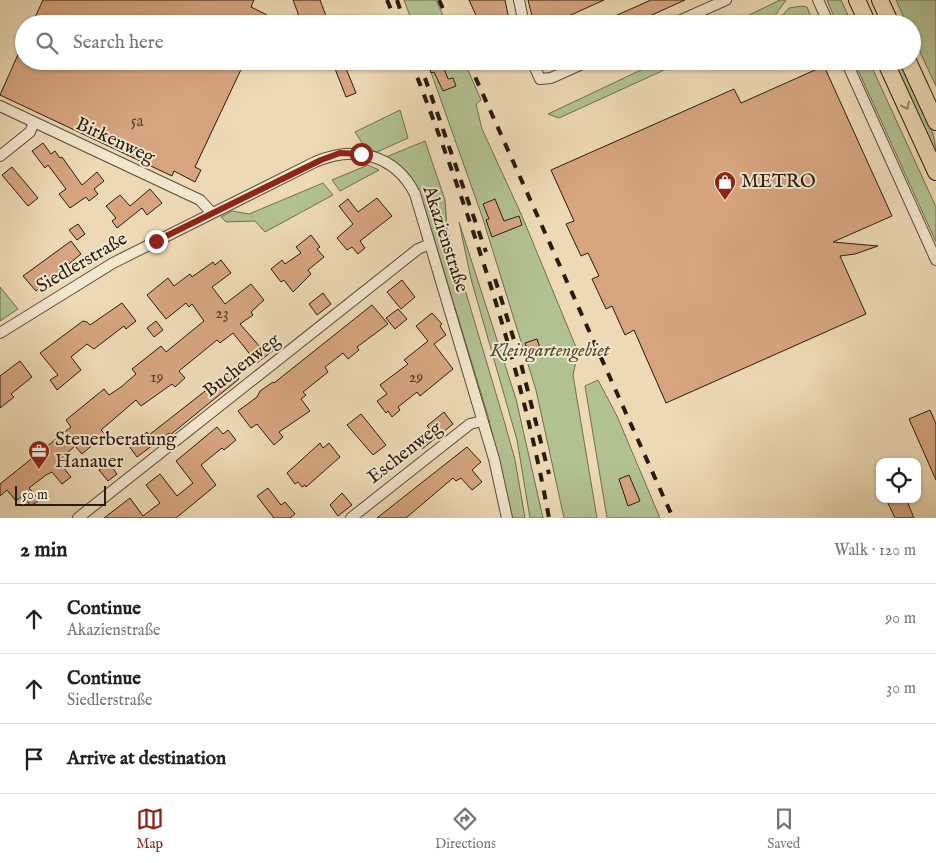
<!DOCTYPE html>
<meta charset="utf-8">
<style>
:root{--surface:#fff;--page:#f2f2f2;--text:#202124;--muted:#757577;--line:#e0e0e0;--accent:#8f2418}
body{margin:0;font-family:"IM FELL English",serif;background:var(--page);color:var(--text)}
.controls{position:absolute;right:15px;bottom:15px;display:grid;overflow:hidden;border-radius:10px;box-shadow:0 1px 4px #0004}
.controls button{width:45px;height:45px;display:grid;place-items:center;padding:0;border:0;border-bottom:1px solid var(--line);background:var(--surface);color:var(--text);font:25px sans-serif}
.scale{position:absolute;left:15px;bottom:12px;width:91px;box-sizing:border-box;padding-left:5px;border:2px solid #291b0f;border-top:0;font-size:14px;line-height:18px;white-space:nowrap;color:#291b0f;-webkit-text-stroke:4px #f3e7cf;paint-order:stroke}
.stop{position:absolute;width:15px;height:15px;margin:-11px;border:4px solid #8f2418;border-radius:50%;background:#fff}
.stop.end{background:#8f2418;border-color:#fff;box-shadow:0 1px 5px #0008}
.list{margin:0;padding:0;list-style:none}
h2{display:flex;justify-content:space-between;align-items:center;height:65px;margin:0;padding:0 20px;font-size:21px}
h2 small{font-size:16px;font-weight:400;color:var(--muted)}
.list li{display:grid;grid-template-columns:32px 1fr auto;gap:15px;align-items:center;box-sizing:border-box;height:70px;padding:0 20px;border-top:1px solid var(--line)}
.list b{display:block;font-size:19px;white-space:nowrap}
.list p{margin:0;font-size:16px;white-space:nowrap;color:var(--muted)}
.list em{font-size:16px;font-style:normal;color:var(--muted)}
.icon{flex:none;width:28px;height:28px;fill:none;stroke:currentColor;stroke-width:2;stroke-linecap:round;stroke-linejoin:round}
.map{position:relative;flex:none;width:936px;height:518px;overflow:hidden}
.search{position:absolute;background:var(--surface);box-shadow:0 1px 4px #0004;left:15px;right:15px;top:15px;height:55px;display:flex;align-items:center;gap:12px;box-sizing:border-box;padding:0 18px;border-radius:28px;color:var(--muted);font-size:19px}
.sheet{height:275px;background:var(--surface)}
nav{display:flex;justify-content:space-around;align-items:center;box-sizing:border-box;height:70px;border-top:1px solid var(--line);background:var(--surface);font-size:14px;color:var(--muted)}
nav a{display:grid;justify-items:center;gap:2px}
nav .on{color:var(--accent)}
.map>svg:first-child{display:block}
</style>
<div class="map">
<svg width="936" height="518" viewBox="0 0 936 518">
<rect width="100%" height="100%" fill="#eddab5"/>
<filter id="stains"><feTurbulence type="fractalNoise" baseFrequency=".004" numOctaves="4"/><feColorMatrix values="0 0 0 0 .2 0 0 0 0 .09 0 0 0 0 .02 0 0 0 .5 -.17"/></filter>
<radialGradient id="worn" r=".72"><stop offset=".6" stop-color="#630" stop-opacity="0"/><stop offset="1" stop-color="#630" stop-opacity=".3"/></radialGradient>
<!-- green -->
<path fill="#b2c192" stroke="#6e6e50" d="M404,0H436L447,24H413Z
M780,0H786L769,24L747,23V16Z
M827,0H841L852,24H837Z
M896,0H936V86L912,35V24H907Z
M802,6L807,7L814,24H775L789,8Z
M427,61H464L481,100L476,104L482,129L522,216L578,352L573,375L597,518H564L536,390L482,216Z
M660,61H684L559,118L548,114Z
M854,61H869L936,207V242Z
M892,61H900C912,88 936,126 936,154Z
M400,110L408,138L377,152L366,149L355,132Z
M425,141L445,200L447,229L505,424L515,460L525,518H512L488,416L421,196L403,169L386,157Z
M368,165L379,170L340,191L332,180Z
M323,183L333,195L265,232L255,221L226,222L221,217L232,211L249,214Z
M459,222L516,399L543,518H530L517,440L471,279Z
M0,287L18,309L0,321Z
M598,380L617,416L660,518H607L585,386Z"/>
<!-- building -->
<path fill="#d6a580" stroke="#291b0f" d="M43,0H254L251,7L267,15L262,24H32Z
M293,0H320L329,24H302Z
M469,0H505L510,24H480Z
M528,0H604L551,24H534Z
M651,0H685L632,24H618L615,16Z
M24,41V61H245L195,167L201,170L195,182L174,171L172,176L0,95Z
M332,61H343L356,93L346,97Z
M427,61H441L448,79L453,78L456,86L443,91L434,72L431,73Z
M824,66L892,216L833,242L878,246L855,254L840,256L866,314L666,403L634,330L625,335L612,306L606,309L592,279L599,276L588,253L581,256L566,224L574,221L551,170L734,89L741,103Z
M43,143L51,154L55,151L60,158L62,157L82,185L97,172L104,181L94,189L98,194L89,201L86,197L70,208L59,194L66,189L48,165L45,168L32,151Z
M12,167L38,198L28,206L2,175Z
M150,189L162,203L147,215L142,208L117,228L112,221L116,218L106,206L120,195L130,206Z
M377,198L392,216L360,241L365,248L358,254L352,247L347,250L337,238L353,224L339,206L348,199L358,212Z
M495,199L504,221L519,216L522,225L492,237L486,220L489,219L483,204Z
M78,224L85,234L77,240L69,230Z
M311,235L320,247L317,249L324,257L308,270L311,274L293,292L284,280L281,282L271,269L282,260L285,264L301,253L296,247Z
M71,241L81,254L36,291L23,276Z
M221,260L231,273L212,287L225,304L251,284L264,300L251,312L253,315L240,324L261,348L269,341L275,349L257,363L233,333L220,343L217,340L179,371L185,378L175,387L172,384L141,406L136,400L101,430L105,434L82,454L75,446L58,461L71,477L62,484L52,472L46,475L29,488L39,500L31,506L22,496L16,501L7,490L0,496V484L71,427L66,420L104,389L109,395L121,387L136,374L132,369L161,346L166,352L204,321L192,304L189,307L186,303L166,319L147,295L168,278L174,286L190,274L192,277L213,262L215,265Z
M402,280L415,297L401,309L387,292Z
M323,293L331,304L317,315L309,304Z
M122,303L136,321L126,329L124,326L94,349L87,344L71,357L81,370L57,390L50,380L58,375L40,353L83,321L87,322L90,325Z
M372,305L388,324L357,347L359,350L348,359L343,353L325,367L328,372L303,392L306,395L301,399L310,411L279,432L283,437L274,445L257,424L251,428L238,411L257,397L260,391L273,382L274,383Z
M398,309L407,319L395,329L386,318Z
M432,313L442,324L440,326L446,335L434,344L453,369L420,396L417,392L398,407L400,410L392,417L388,411L386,413L377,401L387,394L380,385L408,364L404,360L428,341L416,326Z
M156,321L163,330L154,337L147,328Z
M537,339L540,348L536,354L529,356L525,343Z
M20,361L32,377L11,394L14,397L0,408V376Z
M232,370L239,379L170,435L169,433L137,457L129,446L147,432L149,435Z
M930,410L936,424V480L909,419Z
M444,412L453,424L422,449L416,441L430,429L427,426Z
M361,414L386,445L373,455L347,425Z
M217,427L223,434L228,430L236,440L224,450L222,448L201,465L216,485L187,509L176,518H104L130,498L143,516L160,503L146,485L160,474L177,496L193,483L176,461Z
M320,443L323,448L329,443L340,457L306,487L305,485L302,487L298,482L295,484L287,473Z
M467,447L481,462L472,470L482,482L472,490L461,478L456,481L453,478L406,518H377Z
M108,462L117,474L108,481L99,470Z
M629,475L640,501L628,506L619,479Z
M268,488L281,505L285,502L295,514L290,518H274L257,496Z
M342,493L352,505L338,516L330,505Z
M886,499H906L914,518H895Z"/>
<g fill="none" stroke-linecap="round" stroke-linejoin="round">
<!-- minor casing -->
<g stroke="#5a4b38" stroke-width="12">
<path id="minor" d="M519,0L524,24
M818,0L829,24
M672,24L726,0
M532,61L540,79L551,78L589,61
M846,61L936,260
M0,106L200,200L211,212
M0,156L30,132L34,122
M0,333L113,263L315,162C354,145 395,154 415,194L494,459L507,518
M78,518L418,249L430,244
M351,518L470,424L482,421"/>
</g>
<!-- trunk casing -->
<g stroke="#291b0f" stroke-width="18">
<path id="trunk" d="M857,0L868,24
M880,0L891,24
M885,61L936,172
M908,61L936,122"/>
</g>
<!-- minor -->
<use href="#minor" stroke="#f3e7cf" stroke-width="10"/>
<!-- trunk -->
<use href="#trunk" stroke="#eddab5" stroke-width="16"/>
<!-- rail -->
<path stroke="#291b0f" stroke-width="4" stroke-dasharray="9 9" stroke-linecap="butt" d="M387,0L397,24
M397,0L405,24
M439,0L450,24
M411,61C468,208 521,363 549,518
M419,61L486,252
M468,61L673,518
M495,279L519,356L549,474"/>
</g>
<!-- one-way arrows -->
<defs><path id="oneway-chevron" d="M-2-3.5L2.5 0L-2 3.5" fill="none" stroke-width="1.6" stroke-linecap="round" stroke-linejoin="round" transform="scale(1.25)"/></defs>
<use stroke="#95846a" href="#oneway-chevron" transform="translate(906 106) rotate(65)"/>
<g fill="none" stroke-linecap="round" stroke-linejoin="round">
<!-- route -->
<path stroke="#8f2418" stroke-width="6" d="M156,241L321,160L340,153L361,154"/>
</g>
<!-- icons -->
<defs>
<g id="shop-pin" transform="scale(1.125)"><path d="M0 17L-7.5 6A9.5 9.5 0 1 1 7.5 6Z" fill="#8f2418" stroke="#f3e7cf"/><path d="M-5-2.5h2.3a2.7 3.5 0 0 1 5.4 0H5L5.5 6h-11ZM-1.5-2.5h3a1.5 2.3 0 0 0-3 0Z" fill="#fff"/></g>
<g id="office-pin" transform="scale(1.125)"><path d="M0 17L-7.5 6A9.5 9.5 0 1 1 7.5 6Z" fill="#8f2418" stroke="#f3e7cf"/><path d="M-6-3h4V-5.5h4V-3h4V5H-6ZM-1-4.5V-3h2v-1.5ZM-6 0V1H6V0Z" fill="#fff"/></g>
</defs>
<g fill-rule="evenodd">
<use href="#shop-pin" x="725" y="182"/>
<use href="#office-pin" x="39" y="451"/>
</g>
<g text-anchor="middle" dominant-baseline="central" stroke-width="4" stroke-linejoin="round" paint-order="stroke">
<!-- number labels -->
<g font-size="16" fill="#543e2b">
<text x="137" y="122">5a</text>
<text x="222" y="314">23</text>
<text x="157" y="378">19</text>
<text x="416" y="378">29</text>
</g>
<!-- street labels -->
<g font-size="19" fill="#291b0f" stroke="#f3e7cf">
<text transform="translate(115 141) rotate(25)">Birkenweg</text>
<text transform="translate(445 239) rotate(72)">Akazienstraße</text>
<text transform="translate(82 263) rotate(-30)">Siedlerstraße</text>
<text transform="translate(242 366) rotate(-38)">Buchenweg</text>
<text transform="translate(405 453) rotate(-38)">Eschenweg</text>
</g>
<!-- poi labels -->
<g font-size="19" fill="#291b0f" stroke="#f3e7cf" text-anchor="start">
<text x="741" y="182">METRO</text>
<text x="55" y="440">Steuerberatung<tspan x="55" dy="22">Hanauer</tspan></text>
</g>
<!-- park labels -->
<g font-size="19" font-style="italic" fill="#524d36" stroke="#f3e7cf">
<text x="550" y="351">Kleingartengebiet</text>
</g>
</g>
<rect width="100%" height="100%" filter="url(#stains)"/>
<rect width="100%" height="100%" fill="url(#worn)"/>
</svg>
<div class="controls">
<button><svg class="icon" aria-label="locate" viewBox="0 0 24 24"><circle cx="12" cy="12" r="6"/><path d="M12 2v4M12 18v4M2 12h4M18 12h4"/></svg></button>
</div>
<div class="scale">50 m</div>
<div class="stop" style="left:361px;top:154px"></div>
<div class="stop end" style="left:156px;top:241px"></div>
<div class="search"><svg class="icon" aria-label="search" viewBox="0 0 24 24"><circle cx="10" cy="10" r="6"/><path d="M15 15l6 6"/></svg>Search here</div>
</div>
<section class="sheet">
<h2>2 min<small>Walk · 120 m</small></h2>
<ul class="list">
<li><svg class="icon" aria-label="ahead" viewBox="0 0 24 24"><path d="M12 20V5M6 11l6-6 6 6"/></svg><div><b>Continue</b><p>Akazienstraße</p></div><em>90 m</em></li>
<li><svg class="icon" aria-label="ahead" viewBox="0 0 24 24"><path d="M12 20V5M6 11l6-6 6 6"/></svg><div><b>Continue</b><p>Siedlerstraße</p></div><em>30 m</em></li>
<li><svg class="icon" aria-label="arrive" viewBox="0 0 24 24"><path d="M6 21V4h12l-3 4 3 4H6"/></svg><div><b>Arrive at destination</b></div></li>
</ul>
</section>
<nav>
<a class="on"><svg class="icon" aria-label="map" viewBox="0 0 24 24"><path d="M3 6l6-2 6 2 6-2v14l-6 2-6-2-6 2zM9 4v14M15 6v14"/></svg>Map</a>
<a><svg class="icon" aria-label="directions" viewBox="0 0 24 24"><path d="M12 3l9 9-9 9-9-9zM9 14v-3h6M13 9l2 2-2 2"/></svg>Directions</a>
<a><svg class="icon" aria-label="saved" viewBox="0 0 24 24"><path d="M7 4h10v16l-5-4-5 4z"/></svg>Saved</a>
</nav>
